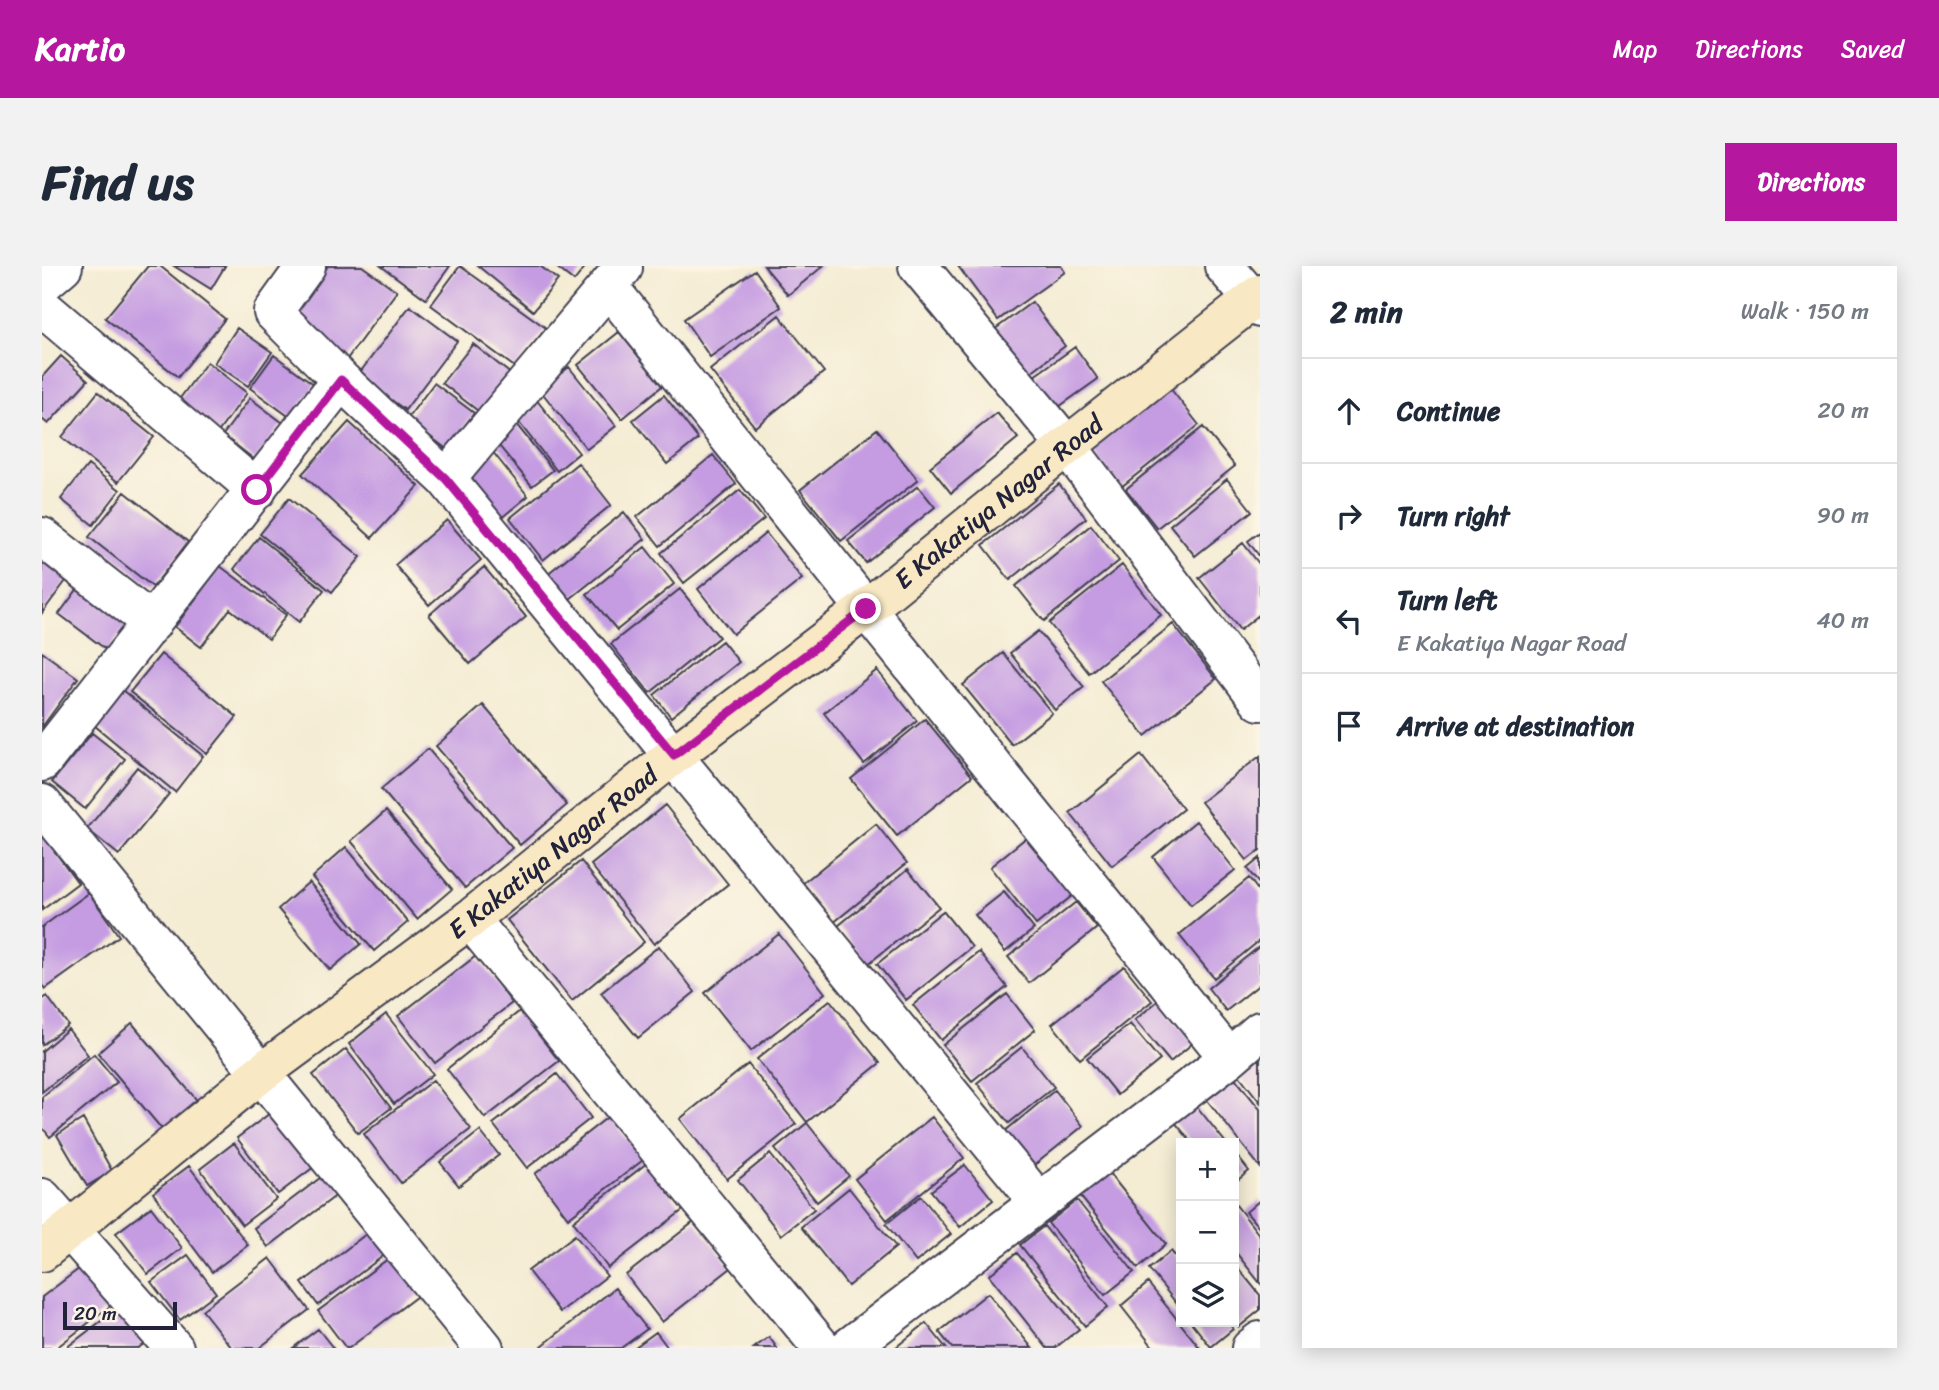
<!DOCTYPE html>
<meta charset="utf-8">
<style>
:root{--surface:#fff;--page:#f2f2f3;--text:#1f2937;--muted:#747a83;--line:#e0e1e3;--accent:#b5179e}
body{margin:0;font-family:Sriracha,sans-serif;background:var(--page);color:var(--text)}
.controls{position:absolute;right:21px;bottom:21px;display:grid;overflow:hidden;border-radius:0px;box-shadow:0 4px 18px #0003}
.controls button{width:63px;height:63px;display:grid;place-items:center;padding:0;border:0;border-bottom:2px solid var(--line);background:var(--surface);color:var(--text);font:35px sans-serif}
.scale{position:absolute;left:21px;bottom:18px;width:114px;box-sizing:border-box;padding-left:7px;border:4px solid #22223b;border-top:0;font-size:19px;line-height:24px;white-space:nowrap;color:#22223b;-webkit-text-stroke:5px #fcf5e5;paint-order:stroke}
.stop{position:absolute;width:21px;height:21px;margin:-16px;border:5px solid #b5179e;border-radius:50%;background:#fff}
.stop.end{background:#b5179e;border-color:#fff;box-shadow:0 2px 7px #0008}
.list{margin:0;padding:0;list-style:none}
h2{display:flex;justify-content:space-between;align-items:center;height:91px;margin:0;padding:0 28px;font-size:30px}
h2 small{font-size:23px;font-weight:400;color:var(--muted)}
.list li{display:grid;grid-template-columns:46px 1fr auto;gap:21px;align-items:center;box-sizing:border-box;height:105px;padding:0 28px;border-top:2px solid var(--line)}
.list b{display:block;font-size:26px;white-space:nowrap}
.list p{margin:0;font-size:23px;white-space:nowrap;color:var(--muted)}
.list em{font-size:23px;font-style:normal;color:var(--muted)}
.icon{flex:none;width:38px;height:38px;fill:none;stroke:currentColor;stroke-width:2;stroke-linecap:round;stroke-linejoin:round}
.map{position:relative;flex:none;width:1218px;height:1082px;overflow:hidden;border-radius:0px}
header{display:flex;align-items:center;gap:42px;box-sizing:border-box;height:98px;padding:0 35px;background:var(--accent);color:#fff}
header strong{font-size:33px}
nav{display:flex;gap:38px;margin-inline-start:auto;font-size:24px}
.intro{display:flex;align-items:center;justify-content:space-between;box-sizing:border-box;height:168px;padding:0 42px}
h1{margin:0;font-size:49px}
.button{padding:18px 32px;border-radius:0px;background:var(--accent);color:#fff;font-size:24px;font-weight:700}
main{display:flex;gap:42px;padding:0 42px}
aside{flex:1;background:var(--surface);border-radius:0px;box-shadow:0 4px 18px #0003}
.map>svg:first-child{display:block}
</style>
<header>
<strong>Kartio</strong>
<nav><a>Map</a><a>Directions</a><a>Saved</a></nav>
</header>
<div class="intro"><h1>Find us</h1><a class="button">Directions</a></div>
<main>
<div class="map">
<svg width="1218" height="1082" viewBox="0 0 1218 1082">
<rect width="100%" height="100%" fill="#fcf5e5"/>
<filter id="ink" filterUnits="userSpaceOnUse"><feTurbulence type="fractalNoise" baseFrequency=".0143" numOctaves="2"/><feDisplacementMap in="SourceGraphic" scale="14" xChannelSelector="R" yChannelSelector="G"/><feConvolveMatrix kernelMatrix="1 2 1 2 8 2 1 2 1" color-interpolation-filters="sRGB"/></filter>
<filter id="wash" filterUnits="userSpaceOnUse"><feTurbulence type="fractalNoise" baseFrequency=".00686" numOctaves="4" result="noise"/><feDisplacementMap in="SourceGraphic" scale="28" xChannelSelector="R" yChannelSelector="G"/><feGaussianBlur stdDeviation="1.57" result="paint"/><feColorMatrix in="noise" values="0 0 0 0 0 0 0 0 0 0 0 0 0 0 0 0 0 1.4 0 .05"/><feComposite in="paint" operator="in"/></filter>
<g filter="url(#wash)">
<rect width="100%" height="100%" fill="#f4ecd3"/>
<g id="blocks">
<!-- building -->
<path fill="#c59ce2" d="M106,0H118L183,53L136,111L63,52Z
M132,0H183L169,23Z
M286,0H320L355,25L305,93L249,51Z
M339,0H408L384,33Z
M418,0L504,62L474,102L389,39Z
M436,0H498L516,14L491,45Z
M513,0H544L532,15Z
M722,0H781L746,29Z
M916,0H1019L1023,6L956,54Z
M713,4L739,41L668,91L642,53Z
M990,36L1023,80L985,109L952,64Z
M368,40L415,75L363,144L316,109Z
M737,49L782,106L713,161L668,104Z
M195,62L230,86L206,120L172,97Z
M577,66L620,120L580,153L536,99Z
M431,78L470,109L440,148L400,117Z
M1033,81L1056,113L1011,145L988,113Z
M232,89L273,119L249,152L208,122Z
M19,90L46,114L6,158L0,153V111Z
M165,96L205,127L174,169L133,139Z
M527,101L574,160L545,183L498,124Z
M392,117L432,147L406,184L365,153Z
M1128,122L1157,159L1079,221L1049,184Z
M56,126L112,171L76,216L20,171Z
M622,129L656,173L625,198L591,154Z
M208,132L241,157L213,194L181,169Z
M493,132L537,187L515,205L471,149Z
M955,147L976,172L909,227L888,201Z
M307,156L377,220L330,272L260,208Z
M474,158L511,204L490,220L453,175Z
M1161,161L1193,200L1115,262L1084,223Z
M835,163L876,214L799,275L758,224Z
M450,185L486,230L458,253L422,208Z
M671,189L694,218L618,280L595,251Z
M536,197L569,239L501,294L468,252Z
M46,199L78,224L51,259L19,233Z
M1185,213L1210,245L1153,290L1128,259Z
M1017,218L1044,252L968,314L941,279Z
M876,220L893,241L824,297L806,275Z
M698,224L722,253L642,317L619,287Z
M83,226L146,276L111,321L47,271Z
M247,232L319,291L290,326L218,268Z
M582,246L603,273L519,340L498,314Z
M405,254L439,294L387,339L353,299Z
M1049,259L1077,295L1002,355L974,320Z
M1218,266V291L1206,275Z
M724,267L760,313L691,368L656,323Z
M217,271L282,324L257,356L192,303Z
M1201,277L1218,299V348L1198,364L1157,312Z
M0,280L32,304L0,347Z
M603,281L632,318L575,364L545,328Z
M1080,299L1119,349L1047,407L1007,357Z
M178,300L244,349L227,373L188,343L159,381L133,361Z
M442,301L484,351L428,398L387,349Z
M43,313L92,349L66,385L17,348Z
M638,323L677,371L608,427L569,378Z
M1131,358L1174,413L1103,470L1059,415Z
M996,365L1042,421L1013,444L968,387Z
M680,375L697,396L629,451L612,429Z
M0,386L36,412L0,461Z
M961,387L1010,447L970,479L921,419Z
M119,388L195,451L165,488L88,426Z
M835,404L875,455L822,498L782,447Z
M80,424L161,490L133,526L52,459Z
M441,439L525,539L478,579L394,480Z
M883,453L930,510L855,570L809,513Z
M50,467L83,493L43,543L10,516Z
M386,483L470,582L423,622L339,523Z
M1099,489L1141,543L1070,600L1028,547Z
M1218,490V584L1205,594L1159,536Z
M95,501L127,528L77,589L45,563Z
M623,539L686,618L612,678L549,599Z
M344,545L410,623L375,653L309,575Z
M1154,555L1193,604L1149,639L1111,591Z
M834,558L865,597L791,657L760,618Z
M0,568L36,617L0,644Z
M985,571L1031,629L994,659L948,601Z
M304,581L366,656L332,685L270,611Z
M1218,592V619L1205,603Z
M539,595L602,676L530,735L465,654Z
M866,603L897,641L826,698L796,660Z
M1207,612L1218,627V674L1172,712L1137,669Z
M267,616L319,678L288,704L236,643Z
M962,626L992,663L963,686L933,649Z
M47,627L77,670L3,723L0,719V661Z
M1034,636L1055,662L987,717L966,691Z
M901,645L930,681L864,734L835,698Z
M737,668L783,727L709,785L663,727Z
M617,680L653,726L596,772L559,727Z
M1218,680V718L1184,745L1166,722Z
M937,686L965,721L899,774L871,739Z
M434,690L470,737L393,797L356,750Z
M1082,700L1110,735L1038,793L1010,758Z
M965,728L993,764L930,815L901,779Z
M5,730L26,759L0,779V734Z
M788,734L838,797L765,856L715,793Z
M1117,734L1151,777L1128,796L1093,754Z
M478,745L517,795L443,852L405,803Z
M344,748L391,808L352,838L307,778Z
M90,757L159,839L124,868L56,787Z
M1088,758L1118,794L1075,829L1045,792Z
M26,763L46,789L0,826V785Z
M980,781L1012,821L967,857L935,817Z
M304,783L349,842L316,867L271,809Z
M52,788L75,816L8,871L0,861V831Z
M1218,792V836L1197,809Z
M706,798L754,858L685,913L638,853Z
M515,808L549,852L485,902L451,858Z
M1193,812L1218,843V901L1165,834Z
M391,814L429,863L359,917L322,868Z
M1013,824L1041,860L990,901L962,866Z
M1152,837L1184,877H1150L1131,854Z
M235,842L277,897L236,928L195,872Z
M567,850L601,894L526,952L493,908Z
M890,851L922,892L845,954L813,913Z
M41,853L70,905L45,920L15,869Z
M765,857L807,910L775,936L733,883Z
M438,865L457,889L417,920L398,896Z
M192,877L234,933L200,959L158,903Z
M1192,886L1207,905L1192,917Z
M728,888L772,943L739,969L696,914Z
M605,897L641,944L566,1002L531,955Z
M923,899L951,934L918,961L889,925Z
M147,900L206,979L170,1006L111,927Z
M286,906L300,925L226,981L212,962Z
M1067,907L1124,978L1096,1002L1038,930Z
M807,922L854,981L806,1020L759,961Z
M879,930L909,968L874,996L844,958Z
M1035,934L1092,1006L1063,1029L1006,957Z
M1218,934V963L1204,946Z
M1194,939L1218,970V1017L1192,984V941Z
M109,941L140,982L106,1008L74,967Z
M653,955L689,1002L620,1056L584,1009Z
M1002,960L1066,1041L1043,1060L978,979Z
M332,962L349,984L276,1039L260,1017Z
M533,969L565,1010L518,1046L486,1005Z
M1129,985L1139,997V1043L1107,1003Z
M354,987L383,1024L307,1082H304L276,1045Z
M975,987L1037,1063L1013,1082H1005L947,1009Z
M146,989L174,1027L138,1054L109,1016Z
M228,992L267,1044L217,1082H190L160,1044Z
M1192,997L1218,1029V1044L1197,1061L1192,1054Z
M42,999L71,1038L14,1082H0V1031Z
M1106,1017L1158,1082H1112L1079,1040Z
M573,1022L605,1063L579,1082H501L500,1080Z
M946,1027L990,1082H910L897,1066Z
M75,1043L102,1078L96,1082H24Z
M1149,1056H1186L1191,1063L1169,1081Z
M884,1057L904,1082H853Z
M276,1063L291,1082H251Z
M614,1066L626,1082H592Z
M727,1071L735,1082H712Z"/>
</g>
</g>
<g filter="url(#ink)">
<use href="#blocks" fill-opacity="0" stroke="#424052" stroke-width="2"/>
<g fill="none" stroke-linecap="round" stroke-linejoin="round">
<!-- street casing -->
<g stroke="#424052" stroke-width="42">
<path id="street" d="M264,0L231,46L299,114L404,213L997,936
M876,0L1025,180L1218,435
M1182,0L1218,42
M0,18L21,0
M566,20L824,343L1187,792
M0,41L215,224
M404,213L581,2
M0,271L110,357
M0,496L299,114
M0,538L442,1082
M428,653L780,1082
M0,932L132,1082
M806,1082L1187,792L1218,765
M1209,1082L1218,1075"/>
</g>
<!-- secondary casing -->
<g stroke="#424052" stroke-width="42">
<g id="secondary">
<path id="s1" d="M0,986L219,807L428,653L632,489L824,343L1025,180L1218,28"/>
</g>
</g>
<!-- street -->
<use href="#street" stroke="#fff" stroke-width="38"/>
<!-- secondary -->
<use href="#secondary" stroke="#f8e8c3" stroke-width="38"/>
</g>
</g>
<g fill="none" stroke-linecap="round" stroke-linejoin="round" filter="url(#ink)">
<!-- route -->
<path stroke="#b5179e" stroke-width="9" d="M215,224L299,114L404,213L632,489L824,343"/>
</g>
<g text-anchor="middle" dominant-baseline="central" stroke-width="6" stroke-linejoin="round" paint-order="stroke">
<!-- street labels -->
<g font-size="26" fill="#22223b" stroke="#fcf5e5">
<text stroke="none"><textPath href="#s1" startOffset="1216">E Kakatiya Nagar Road</textPath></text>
<text stroke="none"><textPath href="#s1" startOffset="649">E Kakatiya Nagar Road</textPath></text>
</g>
</g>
</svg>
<div class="controls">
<button>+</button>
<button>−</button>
<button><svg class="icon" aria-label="layers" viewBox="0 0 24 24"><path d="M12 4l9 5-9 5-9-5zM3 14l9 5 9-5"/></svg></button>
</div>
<div class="scale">20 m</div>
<div class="stop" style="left:215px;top:224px"></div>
<div class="stop end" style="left:824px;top:343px"></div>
</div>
<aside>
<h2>2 min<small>Walk · 150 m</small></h2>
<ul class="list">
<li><svg class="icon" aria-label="ahead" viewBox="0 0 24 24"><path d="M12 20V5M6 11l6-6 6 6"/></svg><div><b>Continue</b></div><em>20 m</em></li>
<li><svg class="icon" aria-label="right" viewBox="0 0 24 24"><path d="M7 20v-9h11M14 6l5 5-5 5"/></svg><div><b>Turn right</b></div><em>90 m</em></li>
<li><svg class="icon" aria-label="left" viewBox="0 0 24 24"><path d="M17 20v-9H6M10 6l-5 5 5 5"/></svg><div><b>Turn left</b><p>E Kakatiya Nagar Road</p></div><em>40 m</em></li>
<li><svg class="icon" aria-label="arrive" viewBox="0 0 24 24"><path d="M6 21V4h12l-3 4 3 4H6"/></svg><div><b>Arrive at destination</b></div></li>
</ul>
</aside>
</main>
